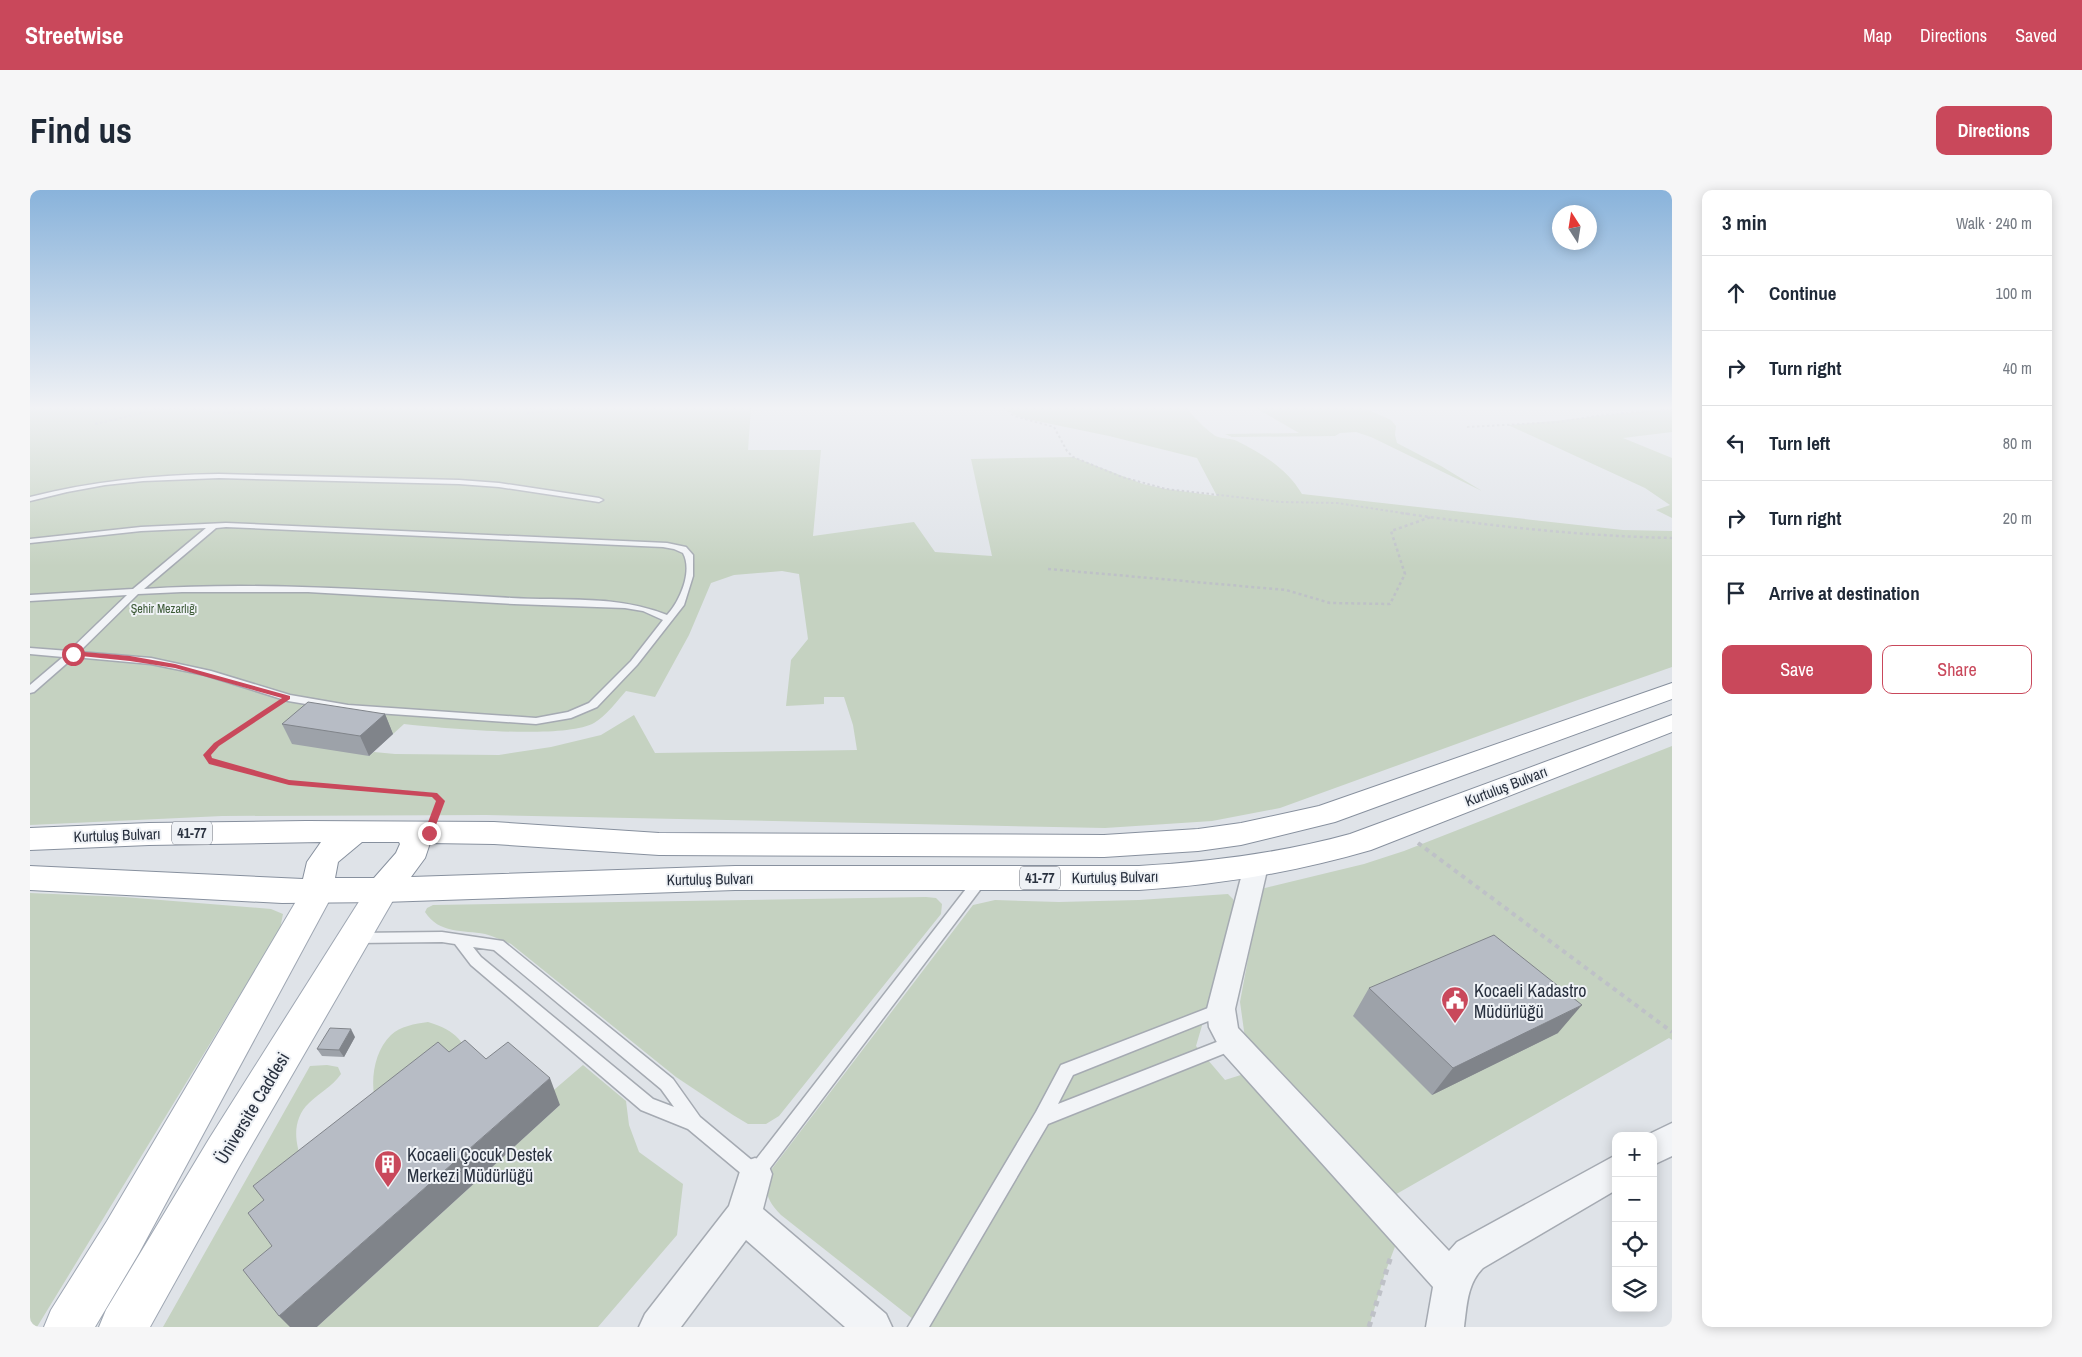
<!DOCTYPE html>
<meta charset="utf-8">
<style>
:root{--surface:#fff;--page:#f6f6f7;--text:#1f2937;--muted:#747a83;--line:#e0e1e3;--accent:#c9485b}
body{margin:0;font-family:"Archivo Narrow",sans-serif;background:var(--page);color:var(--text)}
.controls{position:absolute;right:15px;bottom:15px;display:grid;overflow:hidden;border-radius:10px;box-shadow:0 2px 12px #0003}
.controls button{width:45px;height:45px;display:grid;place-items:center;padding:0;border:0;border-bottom:1px solid var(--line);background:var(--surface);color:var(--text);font:25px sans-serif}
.compass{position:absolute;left:1522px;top:15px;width:45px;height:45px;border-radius:50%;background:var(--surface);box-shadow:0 2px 12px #0003;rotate:348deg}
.stop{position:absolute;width:15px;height:15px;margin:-11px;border:4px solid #c9485b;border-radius:50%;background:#fff}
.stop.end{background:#c9485b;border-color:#fff;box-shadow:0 1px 5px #0008}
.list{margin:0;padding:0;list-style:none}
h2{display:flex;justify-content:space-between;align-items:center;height:65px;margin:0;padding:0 20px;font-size:21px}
h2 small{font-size:16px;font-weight:400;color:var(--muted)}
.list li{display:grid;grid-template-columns:32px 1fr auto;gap:15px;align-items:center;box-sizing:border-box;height:75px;padding:0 20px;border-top:1px solid var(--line)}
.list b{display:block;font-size:19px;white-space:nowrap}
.list em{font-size:16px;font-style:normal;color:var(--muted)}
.actions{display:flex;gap:10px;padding:15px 20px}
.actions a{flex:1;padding:11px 0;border:1px solid var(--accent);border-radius:10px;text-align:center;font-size:18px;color:var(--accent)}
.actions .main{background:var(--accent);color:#fff}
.icon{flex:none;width:28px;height:28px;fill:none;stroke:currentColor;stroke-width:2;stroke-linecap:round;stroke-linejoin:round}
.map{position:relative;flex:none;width:1642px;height:1137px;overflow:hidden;border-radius:10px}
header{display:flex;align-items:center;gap:30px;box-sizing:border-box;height:70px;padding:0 25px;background:var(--accent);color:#fff}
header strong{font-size:24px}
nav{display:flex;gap:28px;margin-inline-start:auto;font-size:18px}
.intro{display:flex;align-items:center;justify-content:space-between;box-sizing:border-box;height:120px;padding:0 30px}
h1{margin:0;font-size:35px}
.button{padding:12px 22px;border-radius:10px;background:var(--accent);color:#fff;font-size:18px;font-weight:700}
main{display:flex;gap:30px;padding:0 30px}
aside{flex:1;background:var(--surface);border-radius:10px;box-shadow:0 2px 12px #0003}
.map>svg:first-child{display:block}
</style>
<header>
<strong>Streetwise</strong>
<nav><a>Map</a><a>Directions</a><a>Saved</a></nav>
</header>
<div class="intro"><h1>Find us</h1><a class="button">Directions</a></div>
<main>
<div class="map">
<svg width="1642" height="1137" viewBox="0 0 1642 1137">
<rect width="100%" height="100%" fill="#dfe3e8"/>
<!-- green -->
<path fill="#c5d2c1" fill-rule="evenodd" d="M0,217H721L718,260H791L783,346L884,332L905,362L962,366L941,269L1043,267L1113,294L1136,299L1187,306L1167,268L1079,246L992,228L979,222L974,217H1157C1161,225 1180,244 1188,247C1194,249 1201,248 1207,251C1233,264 1257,279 1272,304L1593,340L1642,341V477L1545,511L1250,618L1182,631L1075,638L456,625L192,626L0,635ZM752,381L769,384L778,449L761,470L756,516L794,514V507H814L823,535L827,560L625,563L604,525L571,545L521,557L469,565L365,564L344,562L339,566L287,532L363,544L374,534C412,538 533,550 564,533C576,526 587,511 596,501L625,507L659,445L681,393L704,385Z
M1221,217H1332L1361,230L1366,236L1365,245L1367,253L1411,276L1452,301L1341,247L1326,242L1310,243L1305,246L1202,247L1195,244L1269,243L1229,220Z
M1642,219V242L1593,248L1642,268V328L1626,320L1640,315L1615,298L1478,235C1533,231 1587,223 1642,219Z
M1642,556V850L1639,848L1363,1006L1215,848L1210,812L1231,699L1334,674L1374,661Z
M0,703L94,707L241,719L253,724L250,739L7,1137H0Z
M1198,704L1203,709L1206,720L1166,856L1195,890L1214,884L1366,1054L1355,1083L1339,1137H893L751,1025C735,1008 734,1001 741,980L943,715L965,710L1029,712L1109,710Z
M896,707L906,708L912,714L911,724L749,926L736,934H718L703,925L646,887L481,754C473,751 464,746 455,744C433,740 409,744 395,722L397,718L403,715Z
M398,832C428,841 432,851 447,878L344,904C341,885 346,859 361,845C370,836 385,834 398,832Z
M297,875L308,877L311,884C302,897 290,902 279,913C262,929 264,953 273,972L263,1137H133L280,876Z
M553,875L596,911L599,935L609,962L653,994L647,1045L568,1137H287L530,915L518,905Z"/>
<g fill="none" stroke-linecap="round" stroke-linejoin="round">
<!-- lane casing -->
<g stroke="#a5aab2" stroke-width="3">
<path id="lane" d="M189,284L429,290L469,293L569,308L573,310L569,312L469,297L429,294L189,288L113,291L75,295L37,302L0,311V307C63,291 124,285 189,284Z
M196,333L637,353L656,357L663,365V386L654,415L607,475L567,517L541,528L506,534L318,521L258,511L175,485L121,474L44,467L4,502L0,503V495L33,467L0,464V458L39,461L97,405L0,411V405L103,399L176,338L111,341L0,353V349L111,337ZM196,337L633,357L644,359L653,363C663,381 650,411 637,425C588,405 533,411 481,408C358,401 236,391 114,399L186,338ZM152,402H278L484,414L595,418L613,421L633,430L601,471L559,513L538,522L506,528L318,515L260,505L181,481L121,468L49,462L108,404Z
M951,684L956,686L958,689L956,692L731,990L725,993L719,990L658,939L611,920L441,775L425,754L412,752L326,753L321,752L319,748L321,744L326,743L412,742L473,751L643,889L670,927L724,972L946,686ZM443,757L464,760L631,899L644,917L623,909L451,767Z
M1191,813L1196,814L1199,819L1196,824L1043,885L1028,914L1202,846L1208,848L1210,853L1208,858L1018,934L899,1137H878L1006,922L1031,875Z"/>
</g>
<!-- street casing -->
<g stroke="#a5aab2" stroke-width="3">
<path id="street" d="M1226,667L1235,670L1238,676L1205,819L1208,838L1419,1061L1427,1052L1586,965V1000L1453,1078C1437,1094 1437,1115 1434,1137H1396L1403,1097L1192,862L1179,837L1177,819L1214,676L1217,670Z
M1642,933V966L1623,975V946H1615Z
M725,968L737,972L742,984L733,1019L856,1124L862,1137H815L716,1050L651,1137H609L615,1124L699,1016L713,972Z"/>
</g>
<!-- primary casing -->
<g stroke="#9fa7b3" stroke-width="2">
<path id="primary" d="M289,688L300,691L305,700L109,1063L65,1137H14L21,1120L77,1031L278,691Z
M353,688L364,691L369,700L209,977L120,1137H69L76,1120L179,949L342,691Z"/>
</g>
<!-- highway casing -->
<g stroke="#87909e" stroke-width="2">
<path id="highway" d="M1642,493V509L1305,632L1211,655L1168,661L1074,667L629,665L464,654L400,653L395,668L381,687L705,676H1109C1180,672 1251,663 1320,644L1642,525V542L1341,660C1265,682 1188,695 1109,700H705L353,712L252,713L0,700V676L273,689L277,672L291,652L119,655L0,660V638L119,633L276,631L464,632L629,643L1074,645L1168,639L1211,633L1289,616ZM332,652H369L370,654L366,663L344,688H305L308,672Z"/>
</g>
<!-- path-far4 -->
<path stroke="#bec1c7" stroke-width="2" stroke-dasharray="2.5 2.5" stroke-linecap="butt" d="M502,217L496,224L528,219L575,217
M974,217L984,226L1024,237L1037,261L1043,267L1092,287L1136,299L1251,312L1307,313L1379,324
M65,234L129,219L156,218L196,223L221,222L247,217
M1437,237L1529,232L1572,225L1642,219"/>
<!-- path-far3 -->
<path stroke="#bec1c7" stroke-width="2.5" stroke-dasharray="3 3" stroke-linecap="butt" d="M1371,323C1461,336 1551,346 1642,348
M1018,379L1256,400L1300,413L1360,414L1375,384L1361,341L1401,327"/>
<!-- path-far2 -->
<path stroke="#bec1c7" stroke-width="3" stroke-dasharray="4 4" stroke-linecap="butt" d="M243,517L186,555L177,565L182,572L259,592L404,604L410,611L407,621"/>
<!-- path-far1 -->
<path stroke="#bec1c7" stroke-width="4" stroke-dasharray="4.5 4.5" stroke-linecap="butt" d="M1388,653L1642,842"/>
<!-- path -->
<path stroke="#bec1c7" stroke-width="5" stroke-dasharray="5.5 5.5" stroke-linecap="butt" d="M1339,1137L1361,1066"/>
<!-- lane -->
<use href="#lane" fill="#f2f4f7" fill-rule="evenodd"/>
<!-- street -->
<use href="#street" fill="#f2f4f7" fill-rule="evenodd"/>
<!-- primary -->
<use href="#primary" fill="#fff" fill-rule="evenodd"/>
<!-- highway -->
<use href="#highway" fill="#fff" fill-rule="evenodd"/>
</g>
<!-- wall -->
<path fill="#9da2a9" d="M355,524L363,544L339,566L262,554L252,534Z
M1339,798L1528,843L1402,905L1323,826Z
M325,847L314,867L292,866L287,859Z"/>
<!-- shaded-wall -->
<path fill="#80848a" d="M355,524L363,544L339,566L330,546Z
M1552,815L1528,843L1402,905L1423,878Z
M321,839L325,847L314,867L309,860Z
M520,888L530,915L287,1137H260L249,1126Z"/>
<!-- building -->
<path fill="#b7bcc5" stroke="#80848a" d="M278,512L355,524L330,546L252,534Z
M1464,745L1552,815L1423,878L1339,798Z
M300,838L321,839L309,860L287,859Z
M435,850L456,869L478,852L520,888L249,1126L213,1080L242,1056L218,1023L234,1010L223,996L408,852L419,862Z"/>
<!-- sky -->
<linearGradient id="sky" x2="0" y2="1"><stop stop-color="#89b3db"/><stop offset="0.58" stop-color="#f1f2f5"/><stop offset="1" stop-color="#f1f2f5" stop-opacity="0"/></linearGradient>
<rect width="1642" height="376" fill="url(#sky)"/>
<!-- route -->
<path fill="#c9485b" d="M43,461L100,466L145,474L260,506V509L189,556L181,565L182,568L259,590L407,603L415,611L403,643L399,646L394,643L406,611L402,607L259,595L179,574L173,565L184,553L252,508L145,478L100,471L41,465V462Z"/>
<!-- icons -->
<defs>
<g id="civic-pin" transform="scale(1.4375)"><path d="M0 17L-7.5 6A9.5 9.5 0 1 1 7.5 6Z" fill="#c9485b" stroke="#eff2f6"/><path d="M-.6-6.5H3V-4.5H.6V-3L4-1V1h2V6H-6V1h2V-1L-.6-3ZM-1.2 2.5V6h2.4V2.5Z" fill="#fff"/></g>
<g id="building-pin" transform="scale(1.4375)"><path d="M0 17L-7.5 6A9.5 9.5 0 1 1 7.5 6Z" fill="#c9485b" stroke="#eff2f6"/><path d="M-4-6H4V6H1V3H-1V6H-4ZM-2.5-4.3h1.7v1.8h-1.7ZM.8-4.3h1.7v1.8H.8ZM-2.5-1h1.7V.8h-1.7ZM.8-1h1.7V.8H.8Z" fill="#fff"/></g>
</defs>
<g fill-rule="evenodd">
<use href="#civic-pin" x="1425" y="810"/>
<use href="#building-pin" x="358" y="974"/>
</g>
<g text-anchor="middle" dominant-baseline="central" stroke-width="4" stroke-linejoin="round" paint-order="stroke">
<!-- far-park labels -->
<g font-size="12" fill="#3d5a37" stroke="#eff2f6">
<text x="134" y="419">Şehir Mezarlığı</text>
</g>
<!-- shield labels -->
<g fill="#eff2f6" stroke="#646b76" stroke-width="1">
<rect x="142" y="631.5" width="40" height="23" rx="4"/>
<rect x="990" y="676.5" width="40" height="23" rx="4"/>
</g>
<g font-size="14" font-weight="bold" fill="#29313f">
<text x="162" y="643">41-77</text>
<text x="1010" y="688">41-77</text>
</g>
<!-- street labels -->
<g font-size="15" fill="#29313f" stroke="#eff2f6">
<text transform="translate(1476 596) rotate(-21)">Kurtuluş Bulvarı</text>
<text transform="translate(87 645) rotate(-2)">Kurtuluş Bulvarı</text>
<text transform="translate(1085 687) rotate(-1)">Kurtuluş Bulvarı</text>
<text transform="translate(680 689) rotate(-1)">Kurtuluş Bulvarı</text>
</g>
<!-- near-poi labels -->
<g font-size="18" fill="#29313f" stroke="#eff2f6" text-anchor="start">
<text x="1444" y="800">Kocaeli Kadastro<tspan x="1444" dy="21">Müdürlüğü</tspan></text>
<text x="377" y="964">Kocaeli Çocuk Destek<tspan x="377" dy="21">Merkezi Müdürlüğü</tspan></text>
</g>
<!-- near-street labels -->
<g font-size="18" fill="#29313f" stroke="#eff2f6">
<text transform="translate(222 918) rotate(-59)">Üniversite Caddesi</text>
</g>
</g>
</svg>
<div class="controls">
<button>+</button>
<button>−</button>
<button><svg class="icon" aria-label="locate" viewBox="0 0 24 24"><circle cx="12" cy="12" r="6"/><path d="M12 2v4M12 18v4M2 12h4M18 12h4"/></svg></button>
<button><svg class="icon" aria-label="layers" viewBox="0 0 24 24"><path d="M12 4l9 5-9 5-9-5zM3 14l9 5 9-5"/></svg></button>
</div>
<svg class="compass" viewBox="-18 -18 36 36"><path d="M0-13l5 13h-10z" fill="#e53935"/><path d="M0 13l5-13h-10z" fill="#747a83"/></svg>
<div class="stop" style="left:43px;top:464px"></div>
<div class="stop end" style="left:399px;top:643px"></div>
</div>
<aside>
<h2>3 min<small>Walk · 240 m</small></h2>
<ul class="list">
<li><svg class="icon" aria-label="ahead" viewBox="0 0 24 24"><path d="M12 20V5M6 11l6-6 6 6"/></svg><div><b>Continue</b></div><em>100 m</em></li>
<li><svg class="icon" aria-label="right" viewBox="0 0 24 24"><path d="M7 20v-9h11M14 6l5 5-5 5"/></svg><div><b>Turn right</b></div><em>40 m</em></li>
<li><svg class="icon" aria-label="left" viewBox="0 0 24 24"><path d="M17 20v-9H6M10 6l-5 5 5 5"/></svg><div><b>Turn left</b></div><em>80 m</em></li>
<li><svg class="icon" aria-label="right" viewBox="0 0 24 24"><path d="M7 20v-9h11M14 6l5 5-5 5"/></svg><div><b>Turn right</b></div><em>20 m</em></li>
<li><svg class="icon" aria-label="arrive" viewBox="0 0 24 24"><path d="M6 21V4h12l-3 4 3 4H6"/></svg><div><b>Arrive at destination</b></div></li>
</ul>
<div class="actions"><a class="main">Save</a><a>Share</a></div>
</aside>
</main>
